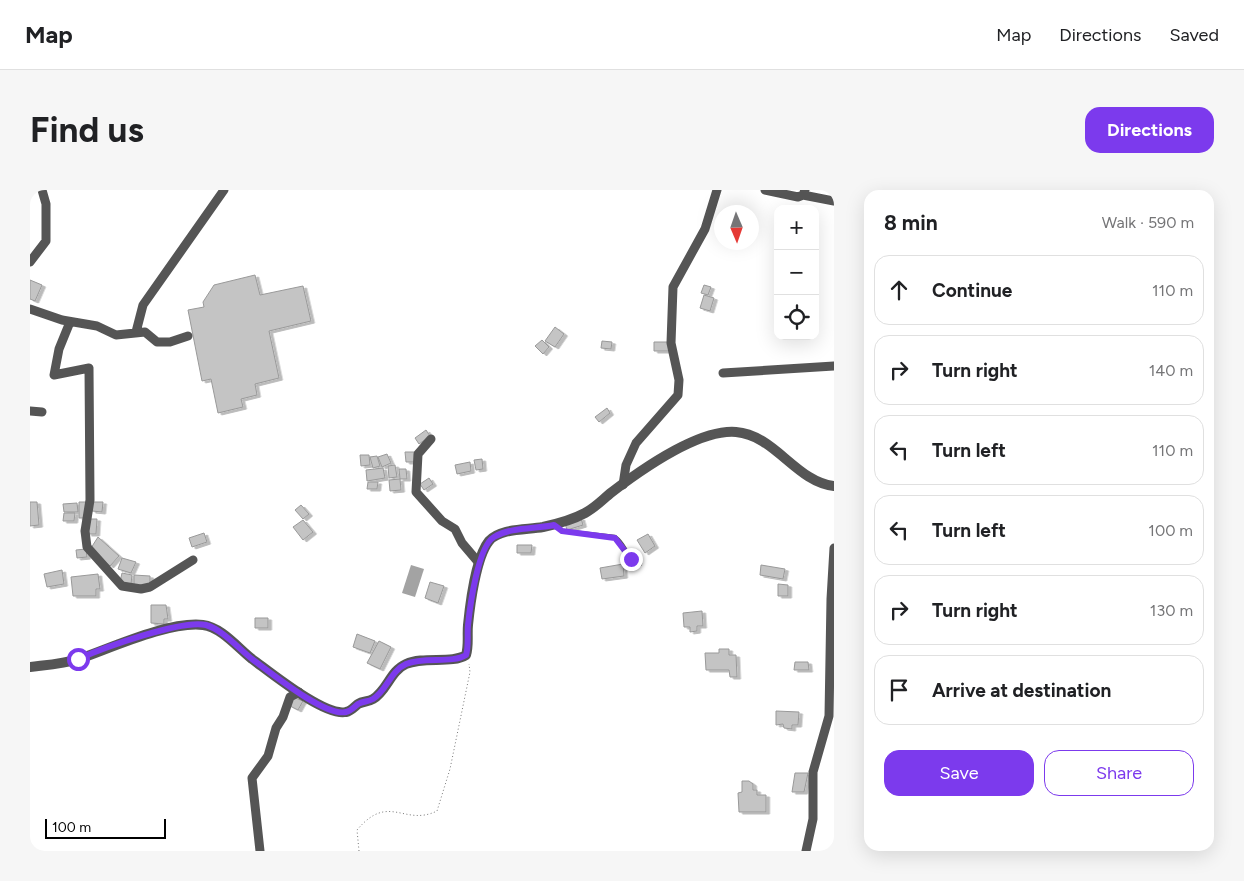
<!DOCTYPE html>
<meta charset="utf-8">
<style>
:root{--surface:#fff;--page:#f6f6f6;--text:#202124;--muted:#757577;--line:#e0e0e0;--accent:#7c3aed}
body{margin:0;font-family:Figtree,sans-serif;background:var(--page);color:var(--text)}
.controls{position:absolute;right:15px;top:15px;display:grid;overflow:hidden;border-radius:10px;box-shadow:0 5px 20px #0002}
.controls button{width:45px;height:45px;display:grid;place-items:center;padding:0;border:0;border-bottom:1px solid var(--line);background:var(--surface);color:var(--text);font:25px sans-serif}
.compass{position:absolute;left:684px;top:15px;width:45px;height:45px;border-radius:50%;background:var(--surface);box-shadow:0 5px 20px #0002;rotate:178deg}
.scale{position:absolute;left:15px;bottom:12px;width:121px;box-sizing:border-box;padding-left:5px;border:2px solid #000;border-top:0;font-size:14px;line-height:18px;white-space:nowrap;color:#000;-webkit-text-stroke:4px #fff;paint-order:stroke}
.stop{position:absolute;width:15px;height:15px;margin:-11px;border:4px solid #7c3aed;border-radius:50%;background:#fff}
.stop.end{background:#7c3aed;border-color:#fff;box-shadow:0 1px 5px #0008}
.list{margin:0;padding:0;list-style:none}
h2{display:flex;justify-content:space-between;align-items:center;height:65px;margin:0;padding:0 20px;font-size:21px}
h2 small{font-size:16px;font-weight:400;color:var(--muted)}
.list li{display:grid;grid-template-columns:32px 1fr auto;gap:15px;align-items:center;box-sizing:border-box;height:70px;margin:0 10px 10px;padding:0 10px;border:1px solid var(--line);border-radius:15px}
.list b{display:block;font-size:19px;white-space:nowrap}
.list em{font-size:16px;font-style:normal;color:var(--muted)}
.actions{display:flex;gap:10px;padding:15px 20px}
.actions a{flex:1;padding:11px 0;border:1px solid var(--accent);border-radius:15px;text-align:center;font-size:18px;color:var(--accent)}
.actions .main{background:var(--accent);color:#fff}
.icon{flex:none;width:28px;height:28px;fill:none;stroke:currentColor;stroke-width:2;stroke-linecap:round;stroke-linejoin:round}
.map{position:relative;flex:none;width:804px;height:661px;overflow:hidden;border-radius:15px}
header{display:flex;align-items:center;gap:30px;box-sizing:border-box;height:70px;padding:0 25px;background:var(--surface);border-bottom:1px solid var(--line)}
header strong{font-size:24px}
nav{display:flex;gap:28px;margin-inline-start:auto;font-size:18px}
.intro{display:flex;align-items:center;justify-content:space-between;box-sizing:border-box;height:120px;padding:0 30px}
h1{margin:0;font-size:35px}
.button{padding:12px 22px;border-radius:15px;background:var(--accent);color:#fff;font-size:18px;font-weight:700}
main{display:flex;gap:30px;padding:0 30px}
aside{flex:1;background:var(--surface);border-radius:15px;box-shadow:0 5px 20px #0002}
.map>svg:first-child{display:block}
</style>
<header>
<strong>Map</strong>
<nav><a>Map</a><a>Directions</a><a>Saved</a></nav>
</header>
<div class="intro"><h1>Find us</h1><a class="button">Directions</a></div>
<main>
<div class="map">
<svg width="804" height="661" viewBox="0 0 804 661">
<defs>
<filter id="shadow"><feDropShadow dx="3.5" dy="2" stdDeviation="0" flood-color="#0004"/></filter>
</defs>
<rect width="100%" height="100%" fill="#fff"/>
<!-- water -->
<path fill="#a3a3a3" d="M381,375L394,379L385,407L372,403Z"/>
<!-- building -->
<path fill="#c4c4c4" stroke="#999" filter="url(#shadow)" d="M225,85L230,105L273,96L281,131L239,141L249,188L225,194L227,205L211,209L213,217L188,223L181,189L172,191L158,120L174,117L173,112L184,95Z
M0,90L12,95L5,111L0,109Z
M674,95L681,97L678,105L671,103Z
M674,105L684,108L680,121L670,118Z
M525,137L534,144L525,157L515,151Z
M512,150L519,157L513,164L505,156Z
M572,151L582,152L581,159L571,158Z
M624,152H639V161H624Z
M577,218L580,223L569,232L565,227Z
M396,240L400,246L389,254L385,248Z
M375,262H385L386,272H376Z
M357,264L361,273L352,277L348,267Z
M330,265H339L340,275L331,276Z
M347,266L350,276L343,278L340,267Z
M452,269L453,279L446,280L444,270Z
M440,272L441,281L427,284L425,275Z
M365,275L367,287L359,288L358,276Z
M353,278L355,288L337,291L336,280Z
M369,279H376L377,289H370Z
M399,288L403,294L394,300L390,294Z
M370,289L371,300L360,301L359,290Z
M338,292H348L347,299H337Z
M0,312H7L9,335L0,336Z
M49,312H58L57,328H49Z
M62,312H73L72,322L62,321Z
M47,313L48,322H34L33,314Z
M271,315L279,324L273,329L265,320Z
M34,323H45L44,331H33Z
M551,328L553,335L537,340L535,333Z
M59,329H67L66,344H58Z
M273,330L283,342L273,350L263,337Z
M174,343L177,352L162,357L159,348Z
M618,344L625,356L615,363L607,350Z
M68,347L89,366L80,376L61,358Z
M487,355H502L501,363H487Z
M56,359L57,367L47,368L46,360Z
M92,368L106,372L101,383L88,379Z
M593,374L594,386L572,389L570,378Z
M731,375L755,379L753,389L730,385Z
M32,380L34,394L17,397L14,384Z
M92,383L102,385L101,394L90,392Z
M68,384L70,399H66V406H43L41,387Z
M104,385L120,386V396H104Z
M400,392L414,396L408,413L395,408Z
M748,394L758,395V406H748Z
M121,415H136L138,429H134V434L121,433Z
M672,421L673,436H667V441L660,442V437H654L653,423Z
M225,428H238V438H225Z
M327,444L345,451L340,463L323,457Z
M349,451L361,457L350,479L337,473Z
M689,459H699V465H706L707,487H700L699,480H676L675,463H689Z
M765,472H778L779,480H764Z
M263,507L273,511L268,520L260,516Z
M746,521L769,522L768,535H762V539L754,538L753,534L746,535Z
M765,583H778L774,602H762Z
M712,591H719L723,594V600H727V605H736V622H709L708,603L712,602Z"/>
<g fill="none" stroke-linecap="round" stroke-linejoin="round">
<!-- path -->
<path stroke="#777" stroke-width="1" stroke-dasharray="1 2.5" stroke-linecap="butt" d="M329,661L327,640C359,602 374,637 407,621L420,579L440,482L439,474"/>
<!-- service -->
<path stroke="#555" stroke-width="4.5" d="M525,336L532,341L585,347C597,356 593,365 610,374"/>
<!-- minor -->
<path stroke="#555" stroke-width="9" d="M735,0L768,7L773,5L775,0
M773,5L804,11
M0,72L16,51V14L12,0
M0,119L32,130L67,136L86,145L115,142L127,152H140L158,146
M40,132L29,159L24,185L59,178L60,310L55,341L57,357L92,396L111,399L120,397L163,370
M106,142L113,115L194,0
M693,183L804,176
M0,221L12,222
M401,249L388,264L386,302L412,331L425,339L432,353L449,373
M593,295L596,275L606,253L648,205L649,190L641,153L643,97L675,39L687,0
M230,661L222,588L238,566L246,538L253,527L260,507L269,502
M776,661L783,629V582L799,526L801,409L804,358"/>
<!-- tertiary -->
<path stroke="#555" stroke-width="10" d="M0,477C16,475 33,474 49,469C81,458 139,431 173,435C191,437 208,458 222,469C240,482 295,527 316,522C321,521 324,517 328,514C333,511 338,512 343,509C357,501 360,481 376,474C394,466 422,474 436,465C439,456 437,445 438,435C440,415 446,367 459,351C470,338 497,340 513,337C527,334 542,330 555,323C566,317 573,309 582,302C611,280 669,239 706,242C745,245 766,292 804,296"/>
</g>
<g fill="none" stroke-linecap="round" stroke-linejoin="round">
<!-- route -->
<path stroke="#7c3aed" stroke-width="6" d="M48,469C73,458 152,429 176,435C193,440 208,458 222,469C240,482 295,527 316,522C321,521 324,517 328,514C333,511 338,512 343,509C357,501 360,481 376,474C394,466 422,474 436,465C439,456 437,444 438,435C440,416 448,356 464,347C481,337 505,339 524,335L532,341L585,348L601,369"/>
</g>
</svg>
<div class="controls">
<button>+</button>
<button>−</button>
<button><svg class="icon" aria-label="locate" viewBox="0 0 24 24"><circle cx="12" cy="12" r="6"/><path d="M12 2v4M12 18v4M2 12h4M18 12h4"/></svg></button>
</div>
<svg class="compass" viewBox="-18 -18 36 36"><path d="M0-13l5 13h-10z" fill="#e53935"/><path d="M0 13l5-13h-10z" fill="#757577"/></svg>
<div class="scale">100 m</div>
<div class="stop" style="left:48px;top:469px"></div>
<div class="stop end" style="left:601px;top:369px"></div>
</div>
<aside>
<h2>8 min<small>Walk · 590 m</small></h2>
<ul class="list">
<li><svg class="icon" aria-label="ahead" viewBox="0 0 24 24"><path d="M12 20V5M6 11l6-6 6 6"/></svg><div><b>Continue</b></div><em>110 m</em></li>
<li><svg class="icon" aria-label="right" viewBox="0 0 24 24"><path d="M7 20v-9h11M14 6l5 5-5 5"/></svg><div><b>Turn right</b></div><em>140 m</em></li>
<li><svg class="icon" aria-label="left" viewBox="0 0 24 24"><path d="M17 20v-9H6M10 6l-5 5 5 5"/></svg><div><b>Turn left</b></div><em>110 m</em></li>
<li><svg class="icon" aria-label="left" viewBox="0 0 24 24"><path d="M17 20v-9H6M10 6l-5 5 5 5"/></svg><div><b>Turn left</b></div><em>100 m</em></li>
<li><svg class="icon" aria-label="right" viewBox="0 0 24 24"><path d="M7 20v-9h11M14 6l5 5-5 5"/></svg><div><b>Turn right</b></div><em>130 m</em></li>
<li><svg class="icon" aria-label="arrive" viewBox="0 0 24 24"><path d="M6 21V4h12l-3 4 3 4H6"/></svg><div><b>Arrive at destination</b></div></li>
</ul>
<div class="actions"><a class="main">Save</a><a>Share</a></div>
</aside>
</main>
